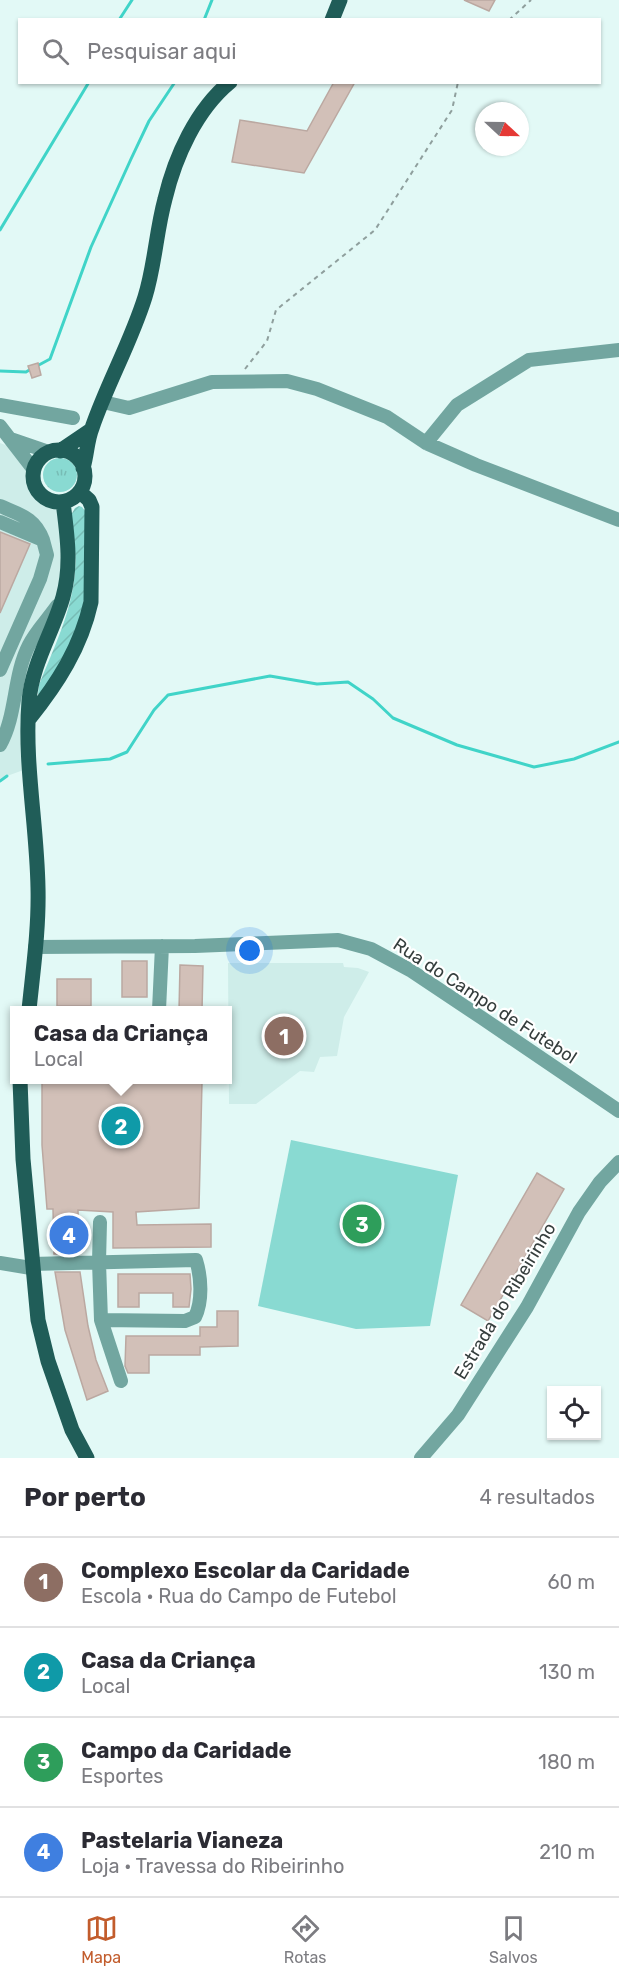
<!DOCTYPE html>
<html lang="pt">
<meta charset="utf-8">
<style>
:root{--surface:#fff;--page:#f2f2f3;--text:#2b2b33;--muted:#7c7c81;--line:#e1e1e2;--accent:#c25c2c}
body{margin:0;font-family:Rubik,sans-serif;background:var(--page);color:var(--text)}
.controls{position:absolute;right:18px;bottom:18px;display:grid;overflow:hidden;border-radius:0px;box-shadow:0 2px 4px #0004}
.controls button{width:54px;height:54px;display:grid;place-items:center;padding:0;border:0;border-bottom:2px solid var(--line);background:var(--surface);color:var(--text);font:30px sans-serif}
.compass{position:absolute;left:475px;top:102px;width:54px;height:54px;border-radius:50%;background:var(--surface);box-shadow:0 2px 4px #0004;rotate:112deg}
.you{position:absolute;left:250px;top:951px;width:21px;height:21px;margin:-15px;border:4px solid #fff;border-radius:50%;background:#1a73e8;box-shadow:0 0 0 9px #1a73e833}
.badge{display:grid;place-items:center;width:39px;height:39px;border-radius:50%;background:var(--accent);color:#fff;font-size:20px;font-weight:700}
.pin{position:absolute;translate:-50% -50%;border:3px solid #fff;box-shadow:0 2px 6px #0006}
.popup{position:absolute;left:10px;top:1006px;width:222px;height:78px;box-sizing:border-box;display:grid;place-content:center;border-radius:0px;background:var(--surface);filter:drop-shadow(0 2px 4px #0005);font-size:20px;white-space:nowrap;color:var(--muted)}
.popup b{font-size:22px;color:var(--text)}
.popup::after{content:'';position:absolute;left:50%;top:100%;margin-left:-12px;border:12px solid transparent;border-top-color:var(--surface)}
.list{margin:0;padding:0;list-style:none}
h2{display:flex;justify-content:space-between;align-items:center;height:78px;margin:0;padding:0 24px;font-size:26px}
h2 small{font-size:20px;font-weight:400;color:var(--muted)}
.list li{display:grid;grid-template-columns:39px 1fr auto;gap:18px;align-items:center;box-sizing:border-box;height:90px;padding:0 24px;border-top:2px solid var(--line)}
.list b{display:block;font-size:22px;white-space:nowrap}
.list p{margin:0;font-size:20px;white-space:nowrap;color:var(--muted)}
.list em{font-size:20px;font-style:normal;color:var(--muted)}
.icon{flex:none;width:33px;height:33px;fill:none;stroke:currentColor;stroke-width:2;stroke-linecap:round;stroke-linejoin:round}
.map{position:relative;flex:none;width:619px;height:1458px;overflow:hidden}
.search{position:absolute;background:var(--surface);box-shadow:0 2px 4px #0004;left:18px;right:18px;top:18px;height:66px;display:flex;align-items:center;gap:15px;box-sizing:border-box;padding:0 21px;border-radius:0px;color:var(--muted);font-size:22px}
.sheet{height:438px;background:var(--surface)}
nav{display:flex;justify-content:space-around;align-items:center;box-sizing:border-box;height:84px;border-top:2px solid var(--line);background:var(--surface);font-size:16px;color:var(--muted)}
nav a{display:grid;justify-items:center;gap:3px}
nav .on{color:var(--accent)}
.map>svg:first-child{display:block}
</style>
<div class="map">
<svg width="619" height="1458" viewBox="0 0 619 1458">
<defs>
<pattern id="grass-tufts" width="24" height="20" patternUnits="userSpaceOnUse" patternTransform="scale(1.5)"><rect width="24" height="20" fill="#89dad2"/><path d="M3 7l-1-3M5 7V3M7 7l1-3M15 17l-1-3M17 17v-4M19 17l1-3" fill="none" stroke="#77bcb5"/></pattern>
<pattern id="garden-furrows" width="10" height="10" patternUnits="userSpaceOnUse" patternTransform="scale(1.5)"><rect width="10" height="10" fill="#89dad2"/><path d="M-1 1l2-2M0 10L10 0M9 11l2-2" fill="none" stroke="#77bcb5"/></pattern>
</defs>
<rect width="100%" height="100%" fill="#e2f9f6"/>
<!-- built -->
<path fill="#ceede9" d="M0,443L19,450L34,470L35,487L40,494L47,499L63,502L68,561L38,664L29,768L7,776L0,780Z
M228,963H343L344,967L358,968L369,972L344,1017L337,1056L320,1057L314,1072L300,1071L256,1104H229Z"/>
<!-- grass -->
<path fill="url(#grass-tufts)" d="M43 475a17 17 0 1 1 34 0a17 17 0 1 1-34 0Z"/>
<!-- garden -->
<path fill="url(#garden-furrows)" d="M79,506L82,507L86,512C86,549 90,587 79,622C72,647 53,674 40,695L38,694L39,685C54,647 72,612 75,571C77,552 73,533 71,515L75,508Z"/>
<!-- pitch -->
<path fill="#89dad2" d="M291,1140L458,1175L430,1326L356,1329L258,1306Z"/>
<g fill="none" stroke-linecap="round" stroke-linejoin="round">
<!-- stream -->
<path stroke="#40d4c8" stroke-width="3" d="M119,20L132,0
M204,20L212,0
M0,230L89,82
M37,366L50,359L91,247L131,159L149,121L175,82
M0,371L26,372L31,369
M48,764L110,759L127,752L154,710L168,695L270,676L317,684L348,682L373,699L393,718L457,745L534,767L574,759L619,742
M0,781L7,776"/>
</g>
<!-- building -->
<path fill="#d2c0b8" stroke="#bba8a1" stroke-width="1.5" d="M464,0H495L489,11Z
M334,82H355L304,173L232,162L240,120L307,131Z
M38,363L41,375L32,378L28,366Z
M0,532L30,544L0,613Z
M122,961H147V997H122Z
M180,965L203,966L202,1011H179Z
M57,979H91V1006H57Z
M42,1080L202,1082L199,1208L136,1212L137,1225L211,1224V1247L113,1248V1212L78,1210L79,1254H54L53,1209H47L42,1145Z
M537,1173L564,1189L488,1321L461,1305Z
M55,1272H80L88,1326L96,1360L108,1391L87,1400L65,1330Z
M118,1274H190L191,1289L189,1307H173V1293H139V1307H118Z
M217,1311H238V1346L200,1347V1355H149V1373H128L125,1366L126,1336H200V1327H217Z"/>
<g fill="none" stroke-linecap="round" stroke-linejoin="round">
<!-- path -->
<path stroke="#8f9f9d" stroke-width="2" stroke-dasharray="4.5 4.5" stroke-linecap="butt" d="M509,20L531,0
M245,369L267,341L276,310L375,230L452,110L458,82"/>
<!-- minor -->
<path stroke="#72a6a0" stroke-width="14" d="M103,402L129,408L212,382L287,381L317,389L387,417L426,443L476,465L619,520
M0,405L73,418
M0,426L34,470
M11,439L49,452
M426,443L457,405L529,360L619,350
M0,506C21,515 35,518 43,540
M0,522L43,540L47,555L40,579L0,670
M0,745C17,715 13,676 29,645C36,631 48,619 57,606
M35,947L195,946L338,940L371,949L410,970L482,1018L619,1111
M159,1010L162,946
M100,1222L99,1262L101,1320L121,1381
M0,1263L31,1268
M31,1264L196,1260C201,1276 203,1301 195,1317L185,1321L101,1320
M421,1458L458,1415L527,1307L579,1212L600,1182L619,1162"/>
<!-- major -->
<path stroke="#205d58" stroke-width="15" d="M332,20L340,0
M33 476a26 26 0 1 1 52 0a26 26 0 1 1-52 0Z
M60,451L91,430
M83,468C87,455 87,440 92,428C107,384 131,342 145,297C155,265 156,232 165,199C175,157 196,110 230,82
M29,719C58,683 81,647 91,602L92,507L89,500L80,492
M29,1010C33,970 39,929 38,888C37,825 24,763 29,701C32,664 53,632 63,597C72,565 67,534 63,502
M20,1080L23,1159L38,1320L48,1361L72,1430L87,1458"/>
</g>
<g text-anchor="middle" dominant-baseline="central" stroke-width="4.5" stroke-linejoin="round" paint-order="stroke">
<!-- street labels -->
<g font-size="18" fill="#353e3d" stroke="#fff">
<text transform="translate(485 1001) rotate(33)">Rua do Campo de Futebol</text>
<text transform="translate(505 1301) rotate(-59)">Estrada do Ribeirinho</text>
</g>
</g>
</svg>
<div class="controls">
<button><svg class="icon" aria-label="locate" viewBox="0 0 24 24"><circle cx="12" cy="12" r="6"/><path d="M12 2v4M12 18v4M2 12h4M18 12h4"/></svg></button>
</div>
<svg class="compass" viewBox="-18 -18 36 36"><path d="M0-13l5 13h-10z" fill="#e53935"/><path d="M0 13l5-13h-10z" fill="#7c7c81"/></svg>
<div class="you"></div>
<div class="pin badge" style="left:284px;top:1036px;background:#8d6e63">1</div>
<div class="pin badge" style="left:121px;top:1126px;background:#0f9aa8">2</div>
<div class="popup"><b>Casa da Criança</b>Local</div>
<div class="pin badge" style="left:362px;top:1224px;background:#2e9e5b">3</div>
<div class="pin badge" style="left:69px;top:1235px;background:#3f7fe0">4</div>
<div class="search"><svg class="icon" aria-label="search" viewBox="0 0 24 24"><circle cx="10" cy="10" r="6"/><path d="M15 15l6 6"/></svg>Pesquisar aqui</div>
</div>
<section class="sheet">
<h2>Por perto<small>4 resultados</small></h2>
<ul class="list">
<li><span class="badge" style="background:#8d6e63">1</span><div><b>Complexo Escolar da Caridade</b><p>Escola · Rua do Campo de Futebol</p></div><em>60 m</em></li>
<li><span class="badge" style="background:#0f9aa8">2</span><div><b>Casa da Criança</b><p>Local</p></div><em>130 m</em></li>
<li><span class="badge" style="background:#2e9e5b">3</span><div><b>Campo da Caridade</b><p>Esportes</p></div><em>180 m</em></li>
<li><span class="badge" style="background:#3f7fe0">4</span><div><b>Pastelaria Vianeza</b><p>Loja · Travessa do Ribeirinho</p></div><em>210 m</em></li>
</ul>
</section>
<nav>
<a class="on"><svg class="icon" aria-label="map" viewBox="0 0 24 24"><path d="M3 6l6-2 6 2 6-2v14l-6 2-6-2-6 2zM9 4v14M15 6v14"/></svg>Mapa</a>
<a><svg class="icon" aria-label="directions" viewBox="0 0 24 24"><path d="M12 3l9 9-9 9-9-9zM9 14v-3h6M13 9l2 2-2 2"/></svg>Rotas</a>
<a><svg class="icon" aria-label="saved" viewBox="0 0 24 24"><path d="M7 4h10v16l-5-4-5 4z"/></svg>Salvos</a>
</nav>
